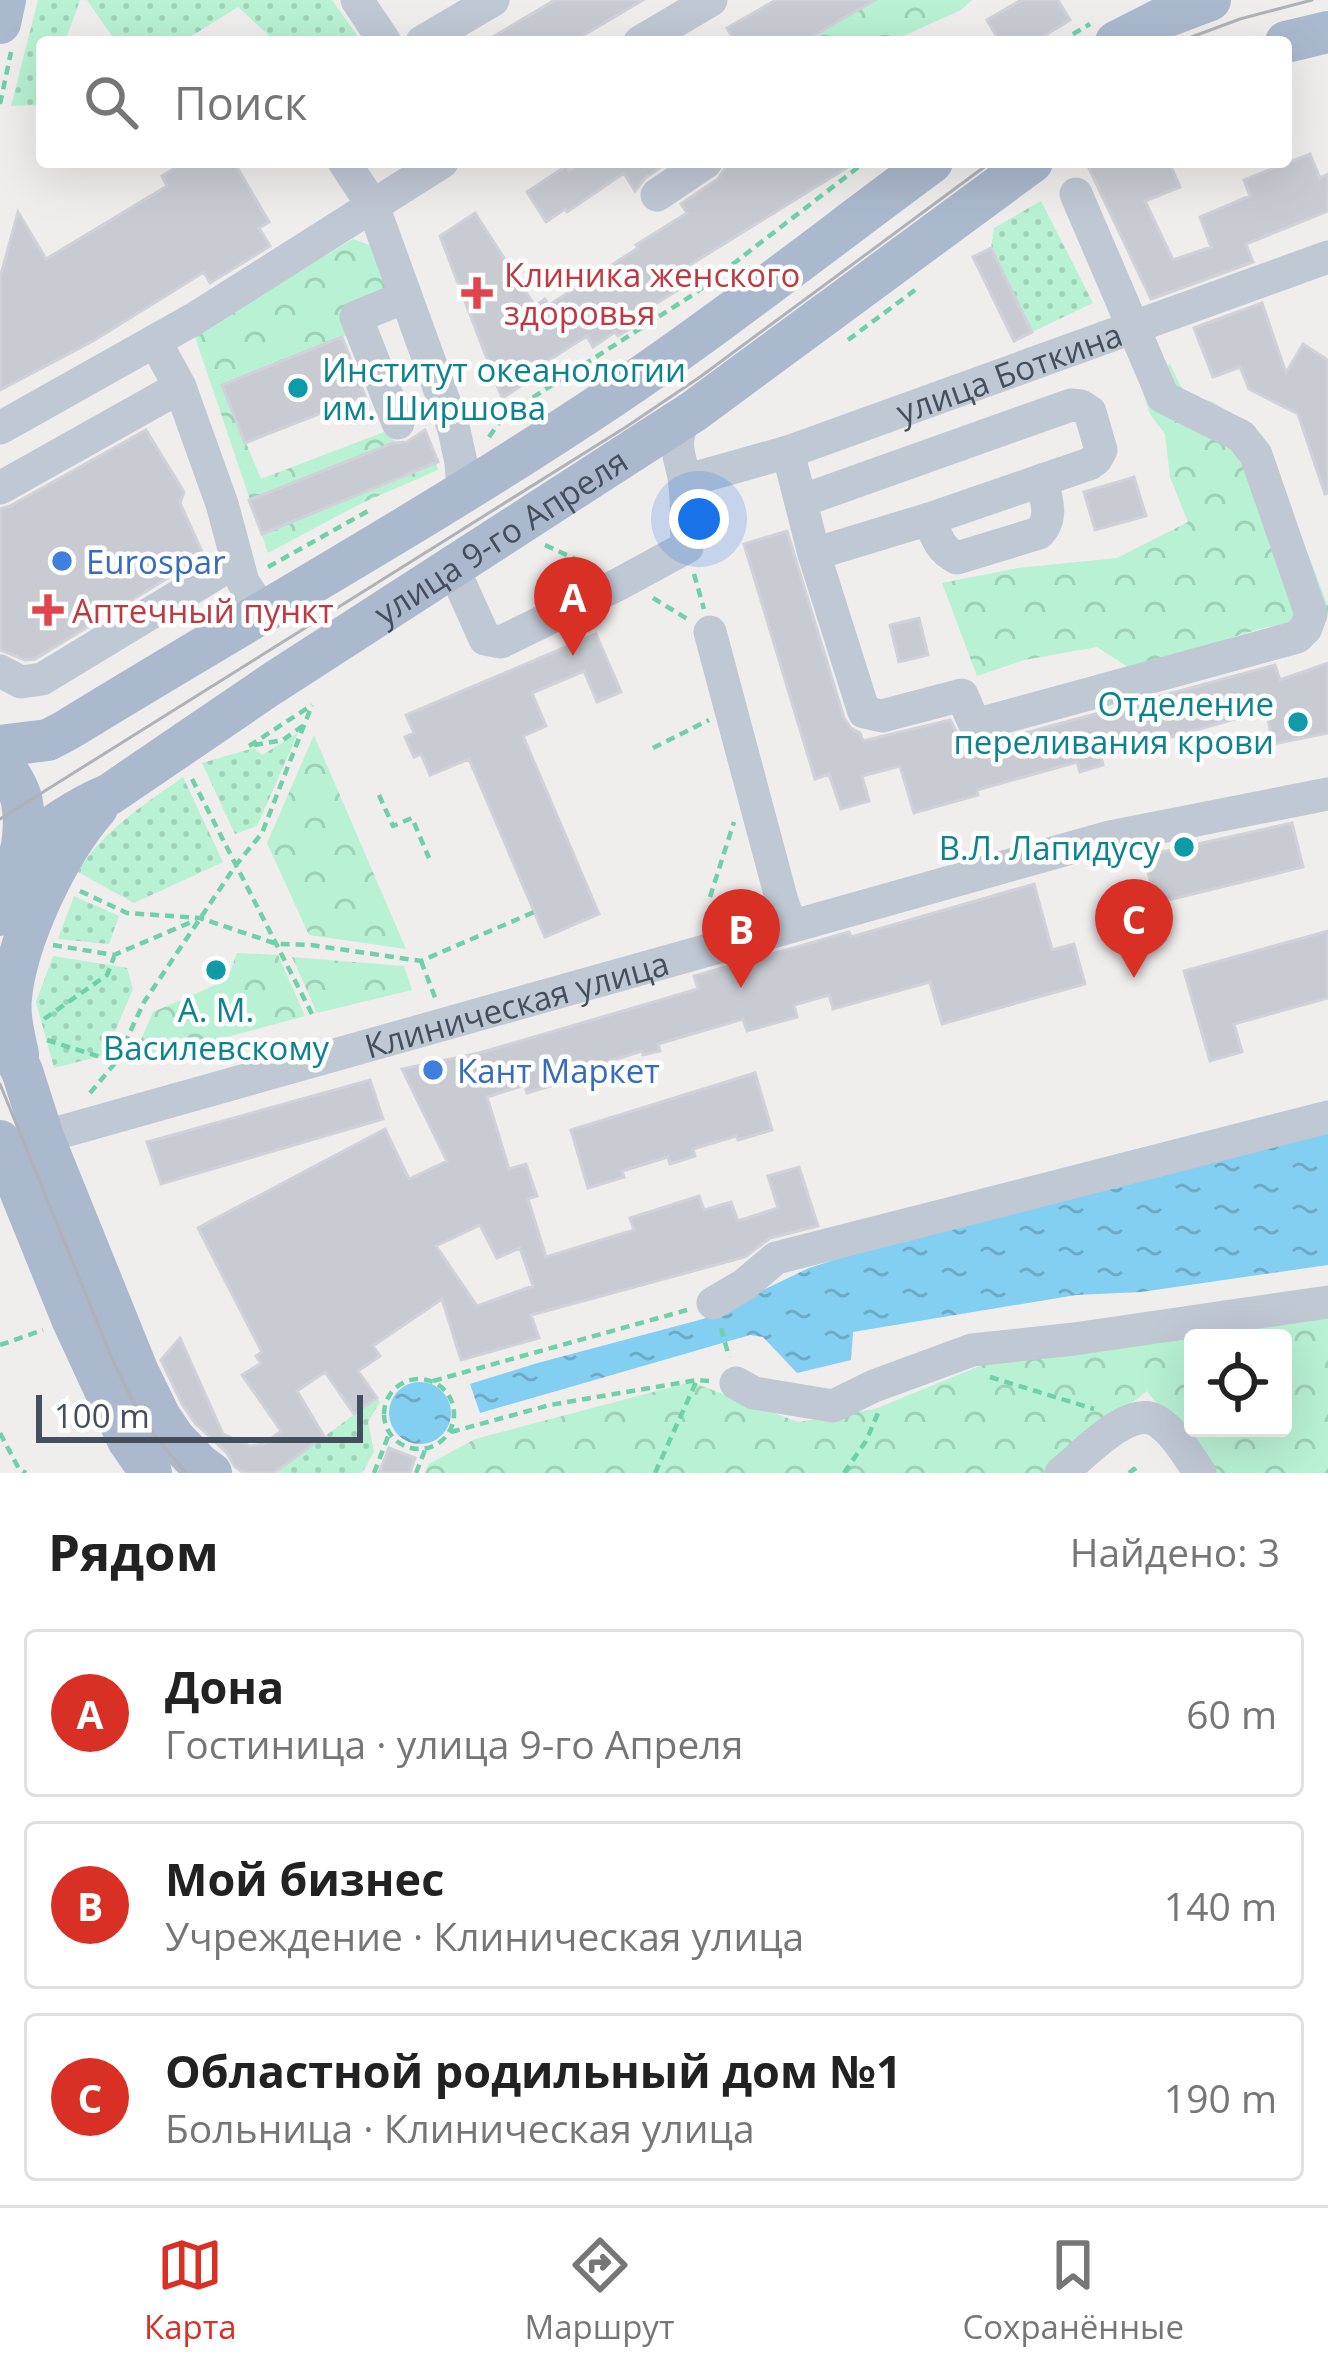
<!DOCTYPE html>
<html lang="ru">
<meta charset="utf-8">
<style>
:root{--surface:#fff;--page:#f6f6f6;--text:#222;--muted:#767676;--line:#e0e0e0;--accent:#d93025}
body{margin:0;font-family:"Open Sans",sans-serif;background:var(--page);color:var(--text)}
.controls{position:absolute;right:36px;bottom:36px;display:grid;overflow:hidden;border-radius:12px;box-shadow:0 12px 48px #0002}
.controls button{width:108px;height:108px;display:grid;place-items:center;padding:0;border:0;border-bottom:3px solid var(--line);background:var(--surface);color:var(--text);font:60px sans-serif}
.scale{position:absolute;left:36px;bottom:30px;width:327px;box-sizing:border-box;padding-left:12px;border:6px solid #444e5c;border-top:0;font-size:33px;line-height:42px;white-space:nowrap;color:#444e5c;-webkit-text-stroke:9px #fff;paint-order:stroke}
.you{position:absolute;left:699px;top:519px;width:42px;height:42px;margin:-30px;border:9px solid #fff;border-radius:50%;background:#1a73e8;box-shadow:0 0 0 18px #1a73e833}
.badge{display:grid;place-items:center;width:78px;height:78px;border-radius:50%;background:var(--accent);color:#fff;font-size:39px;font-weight:700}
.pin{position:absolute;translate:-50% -99px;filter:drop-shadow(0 3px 6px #0008)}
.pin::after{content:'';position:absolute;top:63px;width:42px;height:36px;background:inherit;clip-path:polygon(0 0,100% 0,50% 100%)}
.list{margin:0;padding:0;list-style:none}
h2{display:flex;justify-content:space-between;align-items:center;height:156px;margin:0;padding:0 48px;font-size:51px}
h2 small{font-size:39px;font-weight:400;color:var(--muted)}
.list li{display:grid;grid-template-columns:78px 1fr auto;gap:36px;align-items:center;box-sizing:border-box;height:168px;margin:0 24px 24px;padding:0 24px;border:3px solid var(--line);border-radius:12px}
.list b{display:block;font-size:45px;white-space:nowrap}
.list p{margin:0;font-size:39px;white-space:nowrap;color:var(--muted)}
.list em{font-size:39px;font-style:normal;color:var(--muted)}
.icon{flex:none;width:66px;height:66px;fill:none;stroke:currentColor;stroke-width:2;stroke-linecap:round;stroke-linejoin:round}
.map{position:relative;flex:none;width:1328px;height:1473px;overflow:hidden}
.search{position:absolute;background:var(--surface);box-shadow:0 12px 48px #0002;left:36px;right:36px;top:36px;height:132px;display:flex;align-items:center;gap:30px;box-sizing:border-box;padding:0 42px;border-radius:12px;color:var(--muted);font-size:45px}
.sheet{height:732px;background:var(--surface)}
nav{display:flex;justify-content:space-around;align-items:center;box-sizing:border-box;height:168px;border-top:3px solid var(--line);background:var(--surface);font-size:33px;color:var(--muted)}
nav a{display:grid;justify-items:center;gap:6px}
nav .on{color:var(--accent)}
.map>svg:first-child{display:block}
</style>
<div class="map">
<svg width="1328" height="1473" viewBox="0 0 1328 1473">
<defs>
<pattern id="grass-dots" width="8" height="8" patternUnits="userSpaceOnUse" patternTransform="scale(3)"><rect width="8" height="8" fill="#b8f1d4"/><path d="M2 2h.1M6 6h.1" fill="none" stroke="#9fd0b8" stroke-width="1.8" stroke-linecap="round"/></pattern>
<pattern id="forest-crowns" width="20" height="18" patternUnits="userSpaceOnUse" patternTransform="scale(3)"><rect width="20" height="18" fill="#b8f1d4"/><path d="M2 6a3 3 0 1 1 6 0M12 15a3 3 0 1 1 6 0" fill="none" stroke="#9fd0b8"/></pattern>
<pattern id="water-ripples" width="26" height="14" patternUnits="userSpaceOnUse" patternTransform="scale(3)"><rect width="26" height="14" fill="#82cff1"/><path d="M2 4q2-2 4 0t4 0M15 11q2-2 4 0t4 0" fill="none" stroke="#6caac6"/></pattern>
</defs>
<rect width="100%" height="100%" fill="#f0eded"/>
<!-- grass -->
<path fill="url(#grass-dots)" d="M38,0H80L65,42H42L41,105L11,106Z
M87,0H332L362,42H276L238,7L182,42H116Z
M1041,201L1093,303L1032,332L991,248L994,228Z
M298,733L257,826L235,834L202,763L254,748L262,755Z
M183,777L223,862L134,903L78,872C103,830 144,805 183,777Z
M74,896L119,916L109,944L58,939Z
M53,956L127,968L133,989L105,1055L54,1068L36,1002Z
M377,1398L380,1402L368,1422L374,1452L362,1473H274Z"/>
<!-- forest -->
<path fill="url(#forest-crowns)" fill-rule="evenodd" d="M875,0H972L961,10L890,42H803Z
M353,239L377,248L391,311L352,333L222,385L261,479L384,432L402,447L429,438L438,470L362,503L268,553L194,334Z
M1170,364L1185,395L1213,402L1262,435L1328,606V615L1259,629L1131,669L1097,647L1024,660L977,676L942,583L1018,568L1117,558L1188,522L1170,477L1165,434L1150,414L1138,377Z
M314,735L406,949L309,935L267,843Z
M237,953L278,955L305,1016L131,1063L153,1012L227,980Z
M292,957L404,966L412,990L317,1013Z
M1328,1318V1473H1211L1147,1391L1043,1473H425L429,1464L475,1439L691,1382L798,1422L875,1409L982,1365ZM1193,1338H1283V1428H1193Z"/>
<!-- water -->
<path fill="url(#water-ripples)" d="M1328,1131V1265L1141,1292L1076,1295L853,1332L851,1360L797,1373L763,1337L750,1335L480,1413L470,1384L534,1364L703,1319L809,1268L965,1218Z
M389 1413a31 31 0 1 1 62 0a31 31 0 1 1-62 0Z"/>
<!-- building -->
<path fill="#c9cbd3" stroke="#d1d2d9" stroke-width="3" fill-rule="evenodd" d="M555,0H643L572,42H484Z
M776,0H875L803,42H735L727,28Z
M1021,0H1058L1070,20L1034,42H1000L987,20Z
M1310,154L1320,178L1328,174V211L1246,244L1253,262L1151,299L1086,162H1169L1180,187L1145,201L1173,260L1211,247L1200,217L1250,196L1244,180Z
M185,162H234L269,222L259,228L270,246L210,283L204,272L93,341L0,390V278L18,212L46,259L167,186L162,176Z
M582,162H668L645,178L635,191L624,173L567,212L565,209L546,222L527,192L566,166L569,171Z
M734,162H856L685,268L687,272L676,279L681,288L649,308L653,314L618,336L615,332L593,347L587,336L546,362L549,368L502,398L440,236L475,213L535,306L545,299L549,305L638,248L636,245L687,213L681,204L718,179L726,167Z
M991,248L1032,332L1014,341L973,257Z
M1262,303L1286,373L1303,344L1328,360V493L1325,494L1298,414L1249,389L1240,367L1213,377L1194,328Z
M342,337L365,396L245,443L222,385Z
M146,430L184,492L180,503L204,556L35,659L25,660L0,650V509L10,506Z
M425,430L438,462L262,534L249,500L393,443L407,442Z
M1134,477L1146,516L1095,530L1084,492Z
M787,531L844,718L851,728L860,733L863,741L950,720L961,740L970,745H981L1275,665L1280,680L1328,663V733L1273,744L1266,710L1101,757L1103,765L1080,772L1077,762L977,790L978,795L914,813L900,766L862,776L869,801L841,809L829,774L815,779L744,544Z
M919,618L928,655L899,662L890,625Z
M596,634L621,692L597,702L584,671L532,693L546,726L523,736L599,914L545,937L469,759L430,775L421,754L414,757L405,737L414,733L406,715Z
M1292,823L1303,867L1156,903L1144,856Z
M1034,884L1052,950L1074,944L1085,984L942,1024L930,982L833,1009L829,995L794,1005L797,1017L747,1031L743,1019L658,1044L660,1051L643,1055L642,1051L588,1068L590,1074L527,1093L525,1085L487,1097L509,1169L526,1164L537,1196L528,1199L546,1257L634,1230L630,1218L699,1196L704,1210L731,1202L738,1221L778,1208L768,1176L799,1167L818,1226L770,1238L745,1257L531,1315L539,1338L461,1360L442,1299L373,1346L380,1356L358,1371L377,1398L354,1414L325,1372L297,1391L324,1436L274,1473H244L235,1467L227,1453L195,1423L182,1404L161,1360L180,1338L223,1434L250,1446L264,1444L281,1431L242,1375L261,1363L256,1356L262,1352L198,1228L385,1129L409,1179L447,1161L402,1069L479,1053L698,989L694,976L849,932L851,937ZM480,1225L497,1258L520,1248L533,1286L477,1306L436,1246Z
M1328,931V998L1234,1024L1242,1052L1210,1061L1184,971Z
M755,1073L772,1130L738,1140L736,1136L693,1149L695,1156L670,1164L668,1157L622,1171L624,1177L588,1188L571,1130Z
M370,1080L383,1119L161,1184L147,1142Z
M389,1448L415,1458L410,1473H379Z"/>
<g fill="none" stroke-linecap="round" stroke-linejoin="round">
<!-- path -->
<path stroke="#6ed1aa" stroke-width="4.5" stroke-dasharray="9 6" stroke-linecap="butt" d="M1060,42L1090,24
M0,104L11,52
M848,340L915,290
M489,437L504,416L694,294L865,162
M545,545L595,568
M268,567L368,511
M694,574L704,609
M653,598L689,620
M254,745L283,740L304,725
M249,746L312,705
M653,748L709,720
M192,779L312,1014
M379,795L393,826L412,818L429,858
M80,891L127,913L200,918L277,944L311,945L421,961L534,912
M710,897L734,822
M53,945L114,955L196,920
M421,961L436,1000
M44,1019L107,975L114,957
M47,1040L116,1062
M90,1093L116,1062L144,1002L236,865L262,833L312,705
M721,1328L729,1357
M0,1345L43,1330
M990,1377L1094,1409
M384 1414a35 35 0 1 1 70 0a35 35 0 1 1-70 0Z
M433,1381L687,1310
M451,1432L550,1405L697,1380L709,1381
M0,1433L19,1469L26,1473
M374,1473L389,1434
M416,1473L425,1450
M655,1473L697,1380
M844,1473L866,1441L878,1413
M1129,1473L1134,1469L1137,1473"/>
<!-- minor -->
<g stroke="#c0c8d4" stroke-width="33">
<path d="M357,0L385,42"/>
<path d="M422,42L493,0"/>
<path d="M640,42L711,0"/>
<path d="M344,162L373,206L453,426L461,462L463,492"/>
<path d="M657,195L706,162"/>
<path d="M155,341L180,387L222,504L243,582L262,611"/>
<path d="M398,423L356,317L405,297"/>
<path d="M0,428L194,319L442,162"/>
<path d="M788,452L814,554L864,712L882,716L962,695L975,725L1297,637L1306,628L1311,614L1256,455L1241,436L1163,397L1076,194"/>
<path id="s1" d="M685,481L788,452L1328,257"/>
<path d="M0,488L180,387"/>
<path d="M801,501L1071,405L1081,406L1090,412L1101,450L1096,459L1089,464L929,519L814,554"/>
<path d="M929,519C936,536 940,550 957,558L1039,533C1054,517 1046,500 1042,480"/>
<path d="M453,568L485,639L501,642L619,584L687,547C686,526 687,505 685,485C682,455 669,447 686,417"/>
<path d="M710,632L782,901L791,926"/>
<path d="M0,671L21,682L42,679L235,562"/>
<path id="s2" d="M43,1137L1110,837L1328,794"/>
<path d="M713,1303L744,1285L776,1258L1328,1117"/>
<path d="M736,1383L754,1393L833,1406L874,1386L972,1350L1074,1339L1328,1302"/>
<path d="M1061,1473C1083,1456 1129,1404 1157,1421C1174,1431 1189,1457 1200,1473"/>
</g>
<!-- major -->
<g stroke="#abb9ce" stroke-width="42">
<path d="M0,23L5,0"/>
<path d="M1116,42L1165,17L1210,0"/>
<path d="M1286,42L1328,32"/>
<path d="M0,746L48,740L67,730C247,619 434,516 610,398C720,324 825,241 932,162"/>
<path d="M0,760C8,772 19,787 22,802C29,840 15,881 0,915"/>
<path id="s3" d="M20,853C48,827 75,809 110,794L270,685L694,411L1032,162"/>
<path d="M0,1029L22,1071L43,1137L138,1372L160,1417L175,1439L200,1465L211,1473"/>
<path d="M18,1054C14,1036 9,1016 11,997C17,939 58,852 97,808"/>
<path d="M0,1141L73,1321L128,1440L151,1473"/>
</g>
<!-- tram -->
<path stroke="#afb2b8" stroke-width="3" d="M1178,42L1240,19L1312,0
M0,819L626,427L700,377L991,162
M0,1084L113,1361L142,1420L186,1473"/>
</g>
<!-- markers -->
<g fill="#e0444e" stroke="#fff" stroke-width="4.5">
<path d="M471 275h12v12h12v12h-12v12h-12v-12h-12v-12h12z"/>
<path d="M42 592h12v12h12v12h-12v12h-12v-12h-12v-12h12z"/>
</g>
<g fill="#0f9aa8" stroke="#fff" stroke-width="4.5">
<circle cx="298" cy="388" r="12"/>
<circle cx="1298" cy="722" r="12"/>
<circle cx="1184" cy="847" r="12"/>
<circle cx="216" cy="970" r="12"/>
</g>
<g fill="#3f7fe0" stroke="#fff" stroke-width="4.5">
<circle cx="62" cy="561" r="12"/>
<circle cx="433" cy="1070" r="12"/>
</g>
<g text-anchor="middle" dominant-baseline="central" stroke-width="9" stroke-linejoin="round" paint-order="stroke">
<!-- health labels -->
<g font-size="33" fill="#be3a42" stroke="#fff" text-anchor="start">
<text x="504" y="274">Клиника женского<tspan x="504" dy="38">здоровья</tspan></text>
<text x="72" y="610">Аптечный пункт</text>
</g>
<!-- culture labels -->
<g font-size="33" fill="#0d838f" stroke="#fff" text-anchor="end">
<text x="322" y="369" text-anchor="start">Институт океанологии<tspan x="322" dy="38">им. Ширшова</tspan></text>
<text x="1274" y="703">Отделение<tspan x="1274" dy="38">переливания крови</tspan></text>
<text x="1160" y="847">В.Л. Лапидусу</text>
<text x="216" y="1009" text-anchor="middle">А. М.<tspan x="216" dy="38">Василевскому</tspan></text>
</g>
<!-- street labels -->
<g font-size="33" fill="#444e5c" stroke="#fff">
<text stroke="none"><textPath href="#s1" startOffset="342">улица Боткина</textPath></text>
<text stroke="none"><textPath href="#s3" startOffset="576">улица 9-го Апреля</textPath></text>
<text stroke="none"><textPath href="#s2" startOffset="492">Клиническая улица</textPath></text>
</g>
<!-- shop labels -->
<g font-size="33" fill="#366cbe" stroke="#fff" text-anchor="start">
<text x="86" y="561">Eurospar</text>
<text x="457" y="1070">Кант Маркет</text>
</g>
</g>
</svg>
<div class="controls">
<button><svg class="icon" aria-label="locate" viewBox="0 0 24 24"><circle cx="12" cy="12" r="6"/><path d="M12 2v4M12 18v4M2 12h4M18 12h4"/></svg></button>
</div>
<div class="scale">100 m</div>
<div class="you"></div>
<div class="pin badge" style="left:573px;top:656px">A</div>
<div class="pin badge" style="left:741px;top:988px">B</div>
<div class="pin badge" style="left:1134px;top:978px">C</div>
<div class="search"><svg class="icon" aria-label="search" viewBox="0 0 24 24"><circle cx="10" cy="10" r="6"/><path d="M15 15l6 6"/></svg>Поиск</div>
</div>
<section class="sheet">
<h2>Рядом<small>Найдено: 3</small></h2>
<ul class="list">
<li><span class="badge">A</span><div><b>Дона</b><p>Гостиница · улица 9-го Апреля</p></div><em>60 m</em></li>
<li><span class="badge">B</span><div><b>Мой бизнес</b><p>Учреждение · Клиническая улица</p></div><em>140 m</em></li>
<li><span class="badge">C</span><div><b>Областной родильный дом №1</b><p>Больница · Клиническая улица</p></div><em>190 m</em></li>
</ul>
</section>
<nav>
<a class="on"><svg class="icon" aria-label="map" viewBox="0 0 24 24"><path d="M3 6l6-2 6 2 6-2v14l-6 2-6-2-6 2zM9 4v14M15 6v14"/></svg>Карта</a>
<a><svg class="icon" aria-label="directions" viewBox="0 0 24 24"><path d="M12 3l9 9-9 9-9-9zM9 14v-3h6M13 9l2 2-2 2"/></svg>Маршрут</a>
<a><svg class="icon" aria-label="saved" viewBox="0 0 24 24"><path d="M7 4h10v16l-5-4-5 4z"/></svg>Сохранённые</a>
</nav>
